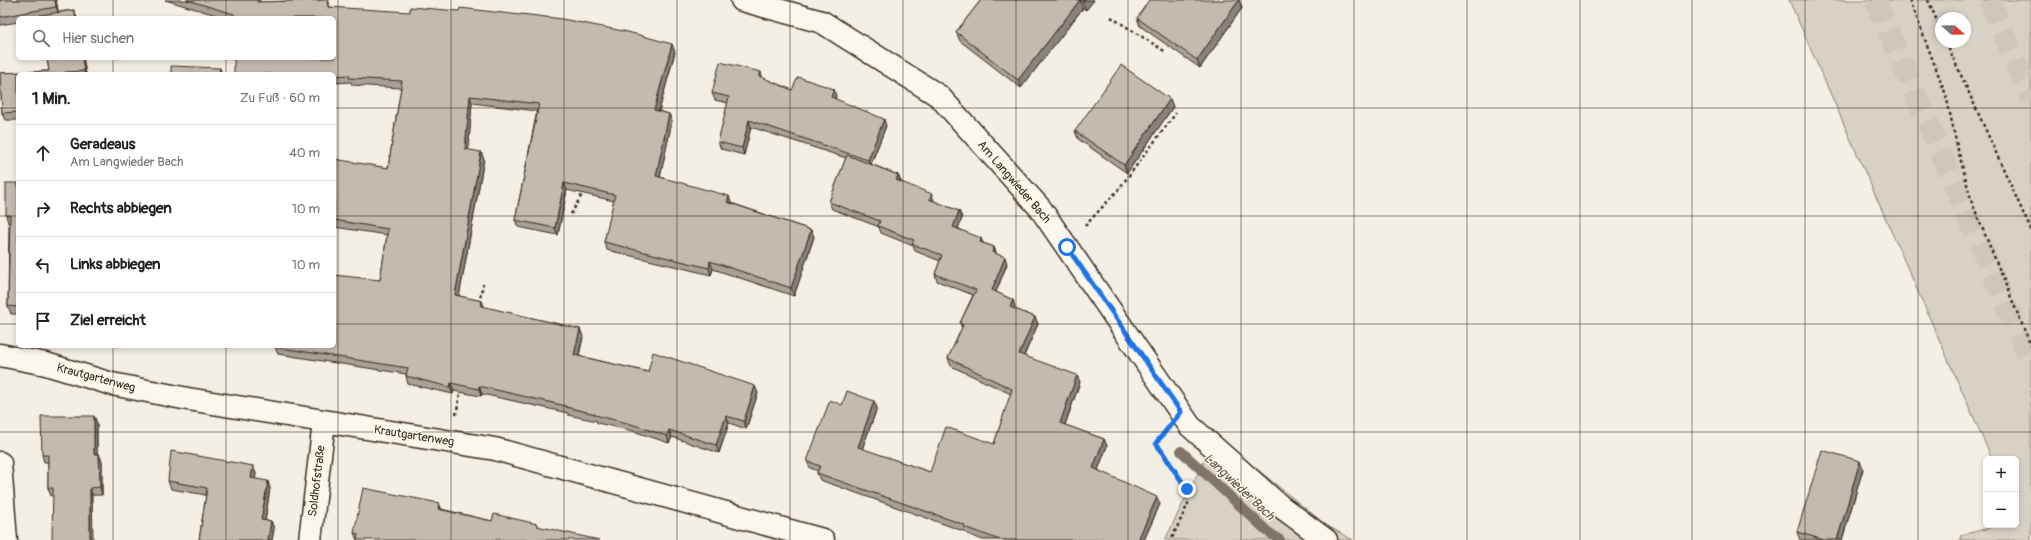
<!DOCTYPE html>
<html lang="de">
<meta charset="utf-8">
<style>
:root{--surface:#fff;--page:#f6f6f6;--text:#202124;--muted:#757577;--line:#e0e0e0}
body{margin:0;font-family:Pangolin,sans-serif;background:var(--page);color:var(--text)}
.controls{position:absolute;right:12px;bottom:12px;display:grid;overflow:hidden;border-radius:6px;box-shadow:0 2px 6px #0003}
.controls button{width:36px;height:36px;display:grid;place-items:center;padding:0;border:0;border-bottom:1px solid var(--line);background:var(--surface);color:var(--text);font:20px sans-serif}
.compass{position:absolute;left:1935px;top:12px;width:36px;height:36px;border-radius:50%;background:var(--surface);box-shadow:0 2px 6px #0003;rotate:110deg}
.stop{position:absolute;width:12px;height:12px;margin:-9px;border:3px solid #1a73e8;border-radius:50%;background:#fff}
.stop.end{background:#1a73e8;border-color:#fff;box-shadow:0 1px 4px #0008}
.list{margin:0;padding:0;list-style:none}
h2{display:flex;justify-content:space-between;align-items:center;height:52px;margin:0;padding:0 16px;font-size:17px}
h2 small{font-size:13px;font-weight:400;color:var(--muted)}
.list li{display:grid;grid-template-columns:26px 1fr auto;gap:12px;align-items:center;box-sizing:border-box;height:56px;padding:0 16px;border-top:1px solid var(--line)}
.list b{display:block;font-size:15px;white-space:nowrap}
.list p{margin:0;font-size:13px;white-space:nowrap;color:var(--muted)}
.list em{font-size:13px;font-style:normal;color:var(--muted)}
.icon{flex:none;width:22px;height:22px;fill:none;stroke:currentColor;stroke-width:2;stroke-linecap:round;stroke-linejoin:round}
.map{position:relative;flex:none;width:2031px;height:540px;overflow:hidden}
.search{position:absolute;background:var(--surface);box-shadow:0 2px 6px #0003;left:16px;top:16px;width:320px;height:44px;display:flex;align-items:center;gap:10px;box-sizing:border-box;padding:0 14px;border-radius:6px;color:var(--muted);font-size:15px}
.panel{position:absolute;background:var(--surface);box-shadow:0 2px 6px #0003;left:16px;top:72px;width:320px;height:276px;border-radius:6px}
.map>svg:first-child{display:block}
</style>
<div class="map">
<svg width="2031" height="540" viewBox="0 0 2031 540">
<rect width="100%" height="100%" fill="#f3efe4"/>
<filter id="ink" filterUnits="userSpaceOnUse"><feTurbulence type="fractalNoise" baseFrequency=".025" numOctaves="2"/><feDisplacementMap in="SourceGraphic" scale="8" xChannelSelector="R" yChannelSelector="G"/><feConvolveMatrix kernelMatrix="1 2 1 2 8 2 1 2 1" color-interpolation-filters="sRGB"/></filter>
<g filter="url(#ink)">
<!-- green -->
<path fill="#d8d1c6" stroke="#8a7e72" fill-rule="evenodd" d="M1789,0H2031V540H1960L1961,535L2001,525H2016V521H2019L2016,514V459H1992ZM1941,18H1965V42H1941Z
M1216,436L1326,525L1353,540H1165Z"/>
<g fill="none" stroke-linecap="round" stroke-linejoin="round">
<!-- stream -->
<path stroke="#817468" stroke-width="10" d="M1181,451L1267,531L1280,540"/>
<!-- motorway-tunnel -->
<path stroke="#cec8bc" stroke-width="22" stroke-dasharray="22 11" stroke-linecap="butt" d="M1875,0L2031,363
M1990,0L2031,100"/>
<!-- minor casing -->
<g stroke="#3b2a1e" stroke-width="25">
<path id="minor" d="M742,0L822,22L939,96L1040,208L1190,426L1280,506L1326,540
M0,355L46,364L112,384L188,399L495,449L823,540
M0,463L6,540
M310,540L324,422"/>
</g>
<!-- path -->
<path stroke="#3b2a1e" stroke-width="2.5" stroke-dasharray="3 3" stroke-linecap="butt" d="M1910,0L1946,95L1957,146L1972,203L2031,346
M1928,0L1941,30
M1111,17L1166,52
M1946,42L2031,230
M571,214L584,191
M1085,226L1118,190L1176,113
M479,303L483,284
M456,415L461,389
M1162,436L1156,443L1187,489L1188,504L1171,540"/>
<!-- minor -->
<use href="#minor" stroke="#fbf7ec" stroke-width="22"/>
</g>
<!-- wall -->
<path fill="#a8a197" stroke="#3b2a1e" d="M0,0H56L58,12L74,10L77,18H40V17L18,18V22L0,25Z
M165,0H260V2L328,0L330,7L675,52L659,111L669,114L672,121L660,177L731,203L811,230L814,237L794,296L713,269L711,275L607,250L604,242L614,201L567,190L558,235L518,227L515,220L537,111L472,103L468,150L484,159L459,296L482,301L484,307L580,329L583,337L579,356L648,372L758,393L746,429L729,423L719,453L672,437L669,443L633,431L597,423V421L568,415V413L482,394L481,396L454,391L453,394L408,384L406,376V374L278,354L275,347L380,280L387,235L334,227V161L388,168L401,88L352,85L351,82L334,83V18H226Z
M981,0H1094L1086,10L1083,8L1021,88L960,41L956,32Z
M1239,0L1242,8L1200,68L1140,26L1137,18Z
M47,58H83L86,74H18V120H5L2,113L0,73L49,71Z
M763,78L792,90L836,96L835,99L886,126L871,164L898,175L901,182L934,201L959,211L962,218L958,228L983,243L994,247L996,253L1007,264L996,292L1013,300L1015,307L1014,309L1035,317L1038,324L1024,356L1080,382L1065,425L1104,439L1107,446L1098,470L1160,504L1144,540H983L967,534L966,532L820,480L817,473L818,471L810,468L807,461L842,405L874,401L877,408L862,449L930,472L994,444L1011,394L951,366L948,358L962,329L960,323L973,295L937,281L935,274L940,261L915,251L913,246L881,233L879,227L832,209L829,202L846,158L751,127L744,155L721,149L718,142L728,103L715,100L712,93Z
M1170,99L1173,107L1127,173L1078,139L1075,131Z
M18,183V314H11L8,306L9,223H8L6,215Z
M94,416L97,423V454H99L102,462V495L51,496L48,488V462H44L42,455Z
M253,466L256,474L255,479L270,488L265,521H271L274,529L272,540H199L206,495L171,489L168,481Z
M1863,469L1842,540H1800L1797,532Z
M439,503L441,509L492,521L537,524L357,540L354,533Z"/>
<!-- shaded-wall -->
<path fill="#88837b" stroke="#3b2a1e" d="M55,0H56L59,14L56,7Z
M1080,0L1083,8L1021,88L1018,80Z
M1084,0H1094L1086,10L1083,2Z
M1239,0L1242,8L1200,68L1197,60Z
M672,44L675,52L657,118L654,110Z
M82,58H83L86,74H85L84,71Z
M220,68L222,74H219Z
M761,72L763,79L759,76Z
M834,89L836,96L834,104L831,97Z
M470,96L472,103L468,156L465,149Z
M1170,99L1173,107L1127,173L1124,165Z
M669,114L672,121L659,183L656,176Z
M884,119L886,126L870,166L868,160Z
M749,120L751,127L744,155L742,148Z
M481,152L484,159L458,303L455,295Z
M898,175L901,182L896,180Z
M564,183L567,190L558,235L555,228Z
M932,194L934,201L929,199Z
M729,196L731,203L727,202Z
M959,211L962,218L956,234L953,227Z
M811,230L814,237L794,296L791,288Z
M981,238L984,245L980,242Z
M994,247L996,254L992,252Z
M1005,257L1007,264L994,297L992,290Z
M710,261L713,269L711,275L709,268Z
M1013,300L1015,307L1012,314L1010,307Z
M482,301L485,308L481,306Z
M1035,317L1038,324L1021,362L1019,354Z
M580,329L583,337L577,362L574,355Z
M1077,375L1080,382L1063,430L1060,423Z
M451,383L454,391L453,394L450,387Z
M479,386L482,394L481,396L479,389Z
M755,386L758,393L746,429L744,421Z
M874,401L877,408L860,455L858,447Z
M94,416L97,423V462L94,454Z
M726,416L729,423L719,453L716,445Z
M669,430L672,437L669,443L667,436Z
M1104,439L1107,446L1096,475L1093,468Z
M99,454L102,462V495L100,487Z
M1860,461L1863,469L1842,540H1837Z
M253,466L256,474L254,486L251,478Z
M268,481L270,488L264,528L261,520Z
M90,488L92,495L93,540H90Z
M1157,497L1160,504L1144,540H1138Z
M439,503L442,510L438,509Z
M271,521L274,529L272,540H268Z"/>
<!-- building -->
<path fill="#c3bbb0" stroke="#3b2a1e" d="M0,0H55L56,7L0,17Z
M187,0H257V2L327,0L328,7L410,12V7L459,11L460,8L520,15L521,14L562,19L628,32L672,44L654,110L669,114L656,176L729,196L727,202L811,230L791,288L710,261L709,268L604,242L615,195L564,183L555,228L515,220L539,104L470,96L465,149L481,152L455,295L482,301L481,306L580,329L574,355L648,372L653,352L755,386L744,421L726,416L716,445L669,430L667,436L631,424L595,415V414L566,407V406L479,386V389L451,383L450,387L406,376L408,368L275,347L276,346H334V275L380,280L388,229L334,220V159L388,168L402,81L349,78V75L334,76V74H234V58H334V18H234V14Z
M981,0H1084L1083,2L1080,0L1018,80L956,32Z
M1149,0H1239L1197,60L1137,18Z
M74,10L76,18H40V15Z
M47,58H82L84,71L65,72V74H18V112L2,113L0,73L49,71Z
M720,62L761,72L759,76L792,90L798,77L834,89L831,97L884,119L868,160L749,120L742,148L718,142L729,97L712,93Z
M1121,65L1170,99L1124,165L1075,131Z
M171,66L220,68L219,74H171Z
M847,155L898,175L896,180L932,194L929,199L959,211L953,227L981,238L980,242L994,247L992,252L1005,257L992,290L1013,300L1010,307L1035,317L1019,354L1077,375L1060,423L1104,439L1093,468L1157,497L1138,540H1000L964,527L965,525L817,473L820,466L807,461L830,400L842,405L847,391L874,401L858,447L930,472L946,427L994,444L1012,389L948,358L963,325L960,323L976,290L935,274L942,255L912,244L914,240L878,226L880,221L829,202Z
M6,183H18V307L8,306L10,215H6Z
M41,416H94V454H99L100,487L90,488V540H52L53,488H48V455H42Z
M1822,450L1860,461L1837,540H1824L1797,532Z
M171,451L253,466L251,478L268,481L261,520L271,521L268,540H199L207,488L168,481Z
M363,488L439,503L438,509L492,521L494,514L537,524V526L599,540H357L358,534L354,533Z"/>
</g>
<g fill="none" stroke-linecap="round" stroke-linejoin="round" filter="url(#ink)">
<!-- route -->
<path stroke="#1a73e8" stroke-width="5" d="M1067,247L1181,412L1156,443L1187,489"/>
</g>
<!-- grid -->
<path fill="none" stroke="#3b2a1e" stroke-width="1" stroke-opacity="0.55" d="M113,0V18M226,0V18M338,0V540M451,0V540M564,0V540M677,0V540M790,0V540M903,0V540M1016,0V540M1128,0V540M1241,0V540M1354,0V540M1467,0V540M1580,0V540M1692,0V540M1805,0V540M1918,0V540M113,58V74M226,58V74M0,108H18M334,108H2031M0,216H18M334,216H2031M0,324H18M334,324H2031M113,346V540M226,346V540M0,432H2031"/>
<g text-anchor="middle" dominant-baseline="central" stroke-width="3" stroke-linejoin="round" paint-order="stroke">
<!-- street labels -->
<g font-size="12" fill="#3b2a1e" stroke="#fbf7ec">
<text transform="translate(1014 182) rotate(49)">Am Langwieder Bach</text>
<text transform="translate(96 378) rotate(15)">Krautgartenweg</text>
<text transform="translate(414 436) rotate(9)">Krautgartenweg</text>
<text transform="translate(317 481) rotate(-83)">Soldhofstraße</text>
</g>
<!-- water labels -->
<g font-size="13" font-style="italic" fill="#645549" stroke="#fbf7ec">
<text transform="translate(1239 487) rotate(43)">Langwieder Bach</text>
</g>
</g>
</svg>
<div class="controls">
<button>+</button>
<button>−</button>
</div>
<svg class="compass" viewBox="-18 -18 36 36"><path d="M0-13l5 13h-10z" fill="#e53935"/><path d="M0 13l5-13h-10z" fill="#757577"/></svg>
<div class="stop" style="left:1067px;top:247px"></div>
<div class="stop end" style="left:1187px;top:489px"></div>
<div class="search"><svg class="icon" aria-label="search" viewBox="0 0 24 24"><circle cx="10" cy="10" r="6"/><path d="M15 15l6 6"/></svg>Hier suchen</div>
<section class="panel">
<h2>1 Min.<small>Zu Fuß · 60 m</small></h2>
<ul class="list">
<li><svg class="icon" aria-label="ahead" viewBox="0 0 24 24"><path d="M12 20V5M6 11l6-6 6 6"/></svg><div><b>Geradeaus</b><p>Am Langwieder Bach</p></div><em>40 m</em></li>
<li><svg class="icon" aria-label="right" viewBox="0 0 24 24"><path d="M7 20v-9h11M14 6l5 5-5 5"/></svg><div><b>Rechts abbiegen</b></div><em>10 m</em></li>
<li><svg class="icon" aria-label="left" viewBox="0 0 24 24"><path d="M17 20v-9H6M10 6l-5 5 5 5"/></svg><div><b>Links abbiegen</b></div><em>10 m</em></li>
<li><svg class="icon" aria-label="arrive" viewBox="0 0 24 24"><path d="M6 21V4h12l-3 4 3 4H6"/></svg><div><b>Ziel erreicht</b></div></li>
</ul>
</section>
</div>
